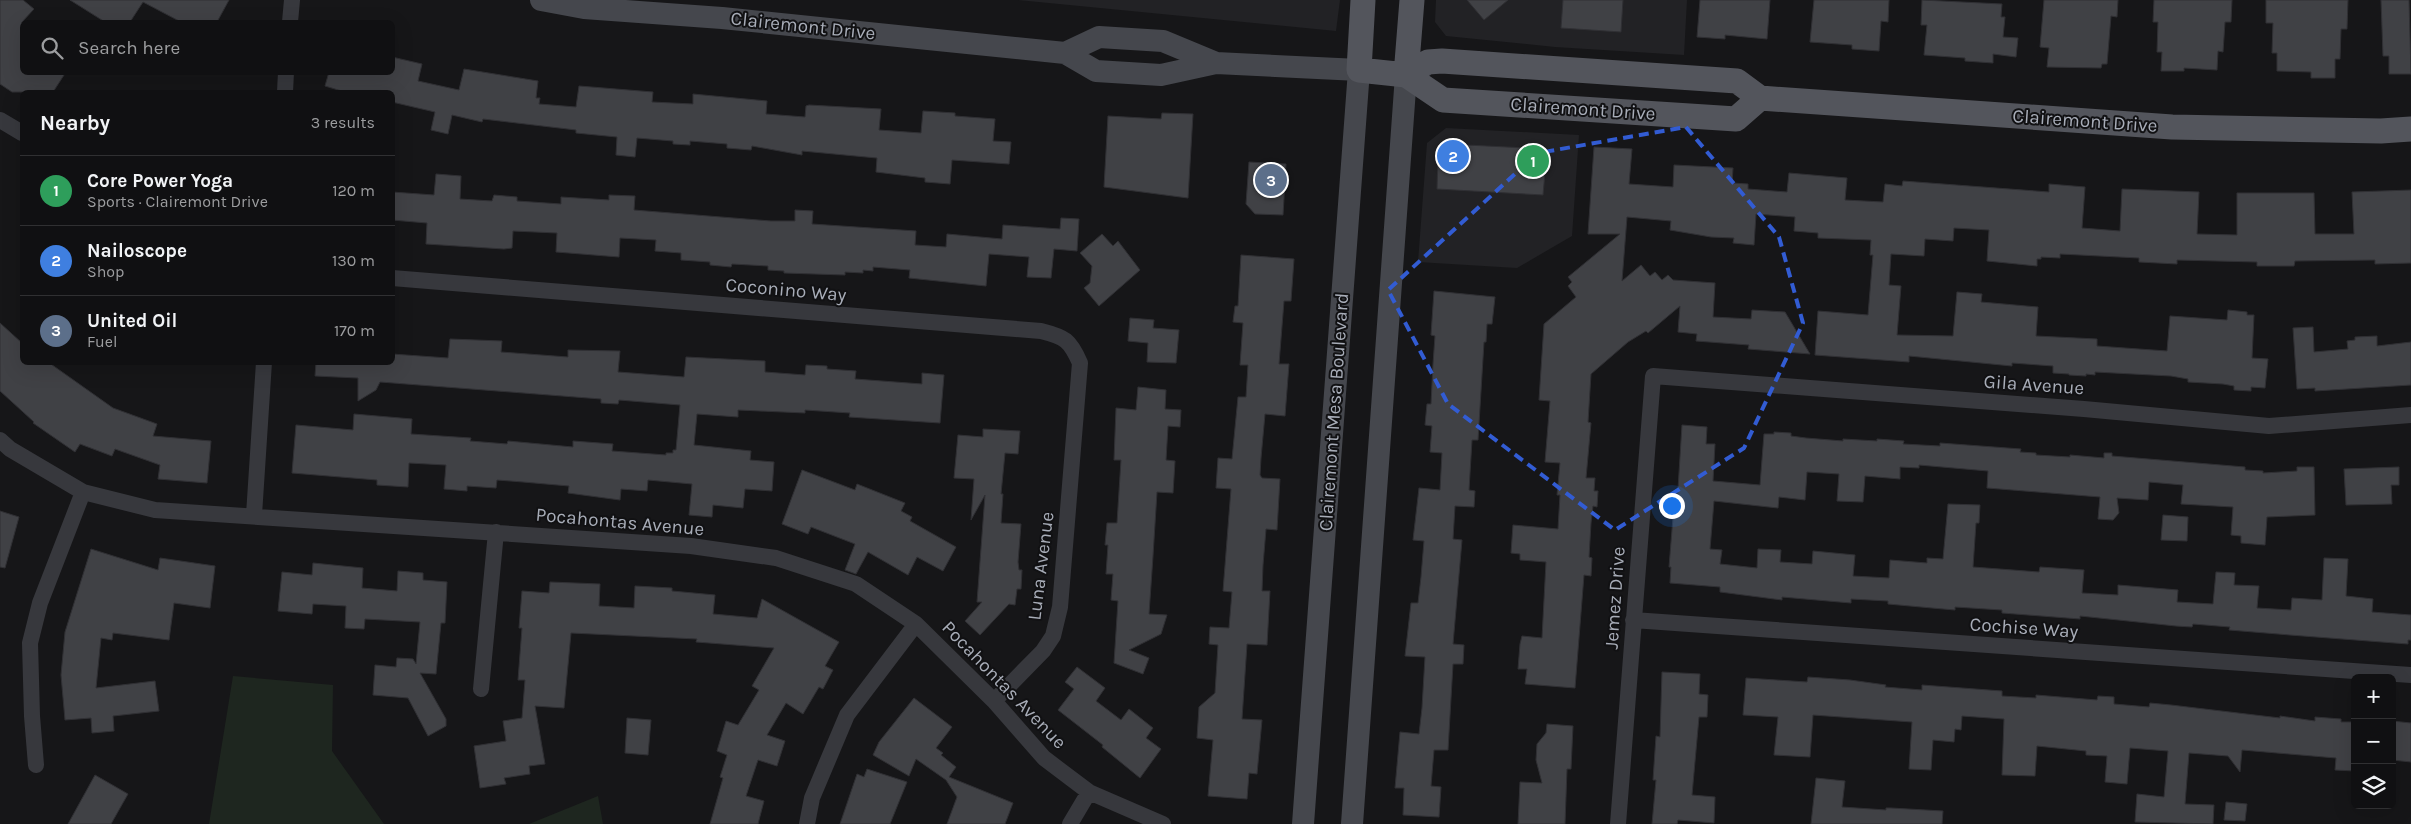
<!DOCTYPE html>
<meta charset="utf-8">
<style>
:root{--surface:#101012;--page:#19191b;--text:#f1f3f6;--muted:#9c9d9f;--line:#303032;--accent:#f2b134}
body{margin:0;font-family:Karla,sans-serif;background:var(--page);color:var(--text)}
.controls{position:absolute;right:15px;bottom:15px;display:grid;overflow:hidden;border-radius:8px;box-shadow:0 5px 20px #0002}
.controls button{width:45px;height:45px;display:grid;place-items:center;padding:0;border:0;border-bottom:1px solid var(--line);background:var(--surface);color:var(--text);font:25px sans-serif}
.you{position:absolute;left:1671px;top:505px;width:18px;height:18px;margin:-12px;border:4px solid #fff;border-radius:50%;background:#1a73e8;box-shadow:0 0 0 8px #1a73e833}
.badge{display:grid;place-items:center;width:32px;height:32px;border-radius:50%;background:var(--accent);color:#fff;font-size:16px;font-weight:700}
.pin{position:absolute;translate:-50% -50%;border:2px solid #fff;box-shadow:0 1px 5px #0006}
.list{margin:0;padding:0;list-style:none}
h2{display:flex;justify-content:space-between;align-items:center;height:65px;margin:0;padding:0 20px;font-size:21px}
h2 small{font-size:16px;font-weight:400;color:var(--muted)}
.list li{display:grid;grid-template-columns:32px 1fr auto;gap:15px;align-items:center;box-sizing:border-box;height:70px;padding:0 20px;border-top:1px solid var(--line)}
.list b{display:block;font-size:19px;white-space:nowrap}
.list p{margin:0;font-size:16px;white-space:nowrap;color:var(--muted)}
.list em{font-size:16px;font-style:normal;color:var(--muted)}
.icon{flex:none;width:28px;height:28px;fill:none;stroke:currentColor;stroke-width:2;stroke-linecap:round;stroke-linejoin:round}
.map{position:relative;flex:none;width:2411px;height:824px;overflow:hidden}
.search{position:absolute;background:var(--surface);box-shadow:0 5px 20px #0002;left:20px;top:20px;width:375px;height:55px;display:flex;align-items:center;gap:12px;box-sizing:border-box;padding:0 18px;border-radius:8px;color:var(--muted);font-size:19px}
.panel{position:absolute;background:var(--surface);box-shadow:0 5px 20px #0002;left:20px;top:90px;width:375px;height:275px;border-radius:8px}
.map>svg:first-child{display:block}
</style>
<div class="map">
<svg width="2411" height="824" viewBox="0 0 2411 824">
<rect width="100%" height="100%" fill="#161618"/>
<!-- built -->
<path fill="#222225" d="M1018,0H1340L1336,31Z
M1436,0H1687L1684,55L1555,47L1446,36L1435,22Z
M1446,128L1579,135L1572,236L1517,268L1418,262L1427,143Z"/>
<!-- green -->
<path fill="#1e261f" d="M233,676L333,685L332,751L384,824H209Z
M598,796L603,824H529Z"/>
<!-- building -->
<path fill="#404145" stroke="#303034" d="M0,0H23L34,9L22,22V72H66L53,92H12L0,84Z
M70,0H229L217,22H181L143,2L130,22H105Z
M1467,0H1508L1484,20Z
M1563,0H1623L1621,32L1561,28Z
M1700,0H1770L1767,39L1725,35V39L1697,37Z
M1814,0H1889L1888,22L1881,21L1879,51L1852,49V45L1810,42Z
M1922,0L2002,4L2001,17H2005L2003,37L2018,38L2016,57L1993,54V63L1965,61V58L1924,55L1927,25H1921Z
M2044,0H2118L2117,17L2111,16L2107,64H2102L2101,68L2047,67L2049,48L2040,47Z
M2154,0H2232L2231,22H2225L2223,52L2218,51L2217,70L2184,68V71H2161L2162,52H2157L2158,22H2153Z
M2266,0H2348L2347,29H2341L2340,59H2335V78H2311V72L2277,71V53H2272L2273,23H2266Z
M2381,0H2409L2411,74H2389V56H2383Z
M392,57L422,64L418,81L459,90L464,69L538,81L536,98H540L539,104L576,107L579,86L653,92L652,102L693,104V94L767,101L766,114L805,117L806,106L809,105L881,109L879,130L921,133L923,111L955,113V116L995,119L993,141L1011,142L1009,164L952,160L950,184L925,182V178L876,172L877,158L802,151V155L752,146L751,150L727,148V144L690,141V145L673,144V141L637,138L635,157L616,155L617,137L576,133V130L483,119L482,122L452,115L448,134L431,130L435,112L392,102V92H345L325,86L329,72H392Z
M1162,113L1193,114L1188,198L1104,187L1108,116L1161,119Z
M1447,144L1547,149L1543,195L1437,189L1438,155L1440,148Z
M1594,147L1632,149L1629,184L1673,187L1674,165L1733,168L1732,183L1748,184V189L1787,192L1789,173L1847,178L1845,200L1883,202L1885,184L1902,186L1903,181L2049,192V184L2085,187L2082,228L2120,231L2122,189L2199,192L2197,234L2237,235V193H2314L2315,234H2354L2352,192L2411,190V263L2375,264V260L2295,261L2294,266H2257V262L2177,260V264L2139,262V258L2060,254V258L2041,257V259H2037V266L1987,261L1989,230L1954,228L1953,241L1925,239L1924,256L1891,254L1889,285L1901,286L1897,335L1953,336L1957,292L1982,294L1981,302L2038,307L2036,336L2097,339V346L2167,351L2170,316L2227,320L2228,310L2247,312V315H2254L2252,358L2268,359L2265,388L2251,387V391L2234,390V386L2223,384L2188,382V379L2171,376L2095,372V375L2086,374V376L2069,375V374L2053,373V366L2012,363V366L1909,356V362L1815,355L1818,311L1868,315L1873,255H1870L1871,240L1818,238V233L1794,231L1795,217L1756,214L1754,245L1733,243L1734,238L1711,237L1670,230L1671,221L1627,217L1622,281L1641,265L1650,276L1655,272L1662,280L1668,275L1673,280L1715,283L1713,317L1751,319L1752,310L1785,312L1810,354L1748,349L1749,345L1696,341L1697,334L1678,332L1680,306L1648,333L1646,331L1628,342L1591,374L1588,422L1591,423L1586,478H1595L1594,491H1598L1597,507L1593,506L1591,523L1589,557L1592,558L1591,576L1584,575L1575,688L1525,684L1527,669H1518L1520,644L1522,636L1542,638L1546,562L1520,560V554L1511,553L1513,525L1558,529L1560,495H1557L1560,463L1545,462L1550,401L1539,400L1544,324L1576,297L1568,286L1572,282L1568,277L1620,234H1588Z
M1249,162L1286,164L1283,215L1255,214L1246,204Z
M436,174L461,176L460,199L492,201L494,195L517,197V201L561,204V197L609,200V195L635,196L634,210L771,221H795V210L813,211L812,224L916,231L915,245L946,247L947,234L1002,239L1003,225L1060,229L1061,218L1079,219L1077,251L1054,249L1051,278L1027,277L1029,257L989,254L986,286L909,278L910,270L873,267V271L863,270V273L845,272V275L784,273V271L768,270V266L732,264L731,267L710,265V262L681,260V253L655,251L656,240L620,238L619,257L556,252L557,233L513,231L512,248L504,249L426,244L427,223L392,220V192L434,195Z
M1102,234L1113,246L1118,241L1140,270L1099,306L1084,288L1090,283L1092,266L1080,253Z
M1241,255L1294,259L1291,301H1284L1279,364H1289L1285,416L1265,414L1261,458L1260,475L1262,478L1280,479L1277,530L1266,529L1263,565L1262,591H1270L1267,645L1247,644L1242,719L1262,720L1257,774L1249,773L1247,799L1208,796L1213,740L1197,738L1199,707L1215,693L1218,645L1209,644L1210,627L1229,628L1232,592L1223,591L1231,489L1216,488L1218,458L1232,459L1238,397H1246L1248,365H1240L1243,323L1233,322L1235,306H1238Z
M1434,291L1495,297L1492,324H1487L1486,342H1484L1478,440H1472L1469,490L1475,491L1474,507L1455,506L1453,539L1462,540L1453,644L1464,645L1463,664H1453L1448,750H1434L1431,786L1441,787L1439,817L1403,815L1404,788H1395L1400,732L1419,734L1422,708L1425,657L1405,656L1411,603H1418L1421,577L1424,541L1413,540L1419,488L1440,490L1442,453L1430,452L1432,426L1425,425L1427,404H1431L1433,364L1435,336L1431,335Z
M1130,318L1154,320L1153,328L1179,330L1176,363L1147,362L1148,343L1128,341Z
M0,323L22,343V362H48L113,408L157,424L153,436L211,441L207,483L158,479L160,465L115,449L112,456L80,444L75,452L33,423L34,422L0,391Z
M2313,327L2314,352L2348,349L2347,341L2355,340V337L2377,336V346L2411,342V385L2315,391V388L2297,389L2293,328Z
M450,339L502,341L501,352L568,357V350L620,351L618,372L684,377L686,357L765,361V372L805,375L806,365L827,366V369L856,371L855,379L922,384V373L944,375L940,423L849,417L850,413L805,410V413L738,410V417L697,414L694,445L751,451L750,460L774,462L772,491L745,489L743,508L713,505L712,517L689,515L692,484L648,480L647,491L621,489L620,500L568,493L569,486L523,482L497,480L496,488L467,486V491L444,489L446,465L409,463L408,487L377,485V480L292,473L296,425L353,430L354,414L412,419L411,434L471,438L470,441L507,444L508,441L573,447V441L613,444L612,451L666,455V453H673V450H676L680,405L619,400L618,404L601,403V399L380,382L376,390L358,401V378L315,376L316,362H392V354L448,358Z
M1138,387L1166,390L1165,409L1181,410L1180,427L1168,426L1166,460L1175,461L1173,493L1157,492L1153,556L1149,614L1167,615L1161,634L1129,650L1149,658L1143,674L1114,663L1118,601L1111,600L1113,574H1106L1108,545H1105L1107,523H1117L1121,460H1114L1116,408L1136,410Z
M1682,425L1707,427L1706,444H1715L1713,481L1760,485L1764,434H1774V432L1791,433V436L1806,438L1843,441V439L1877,441V439L1904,441L1903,444L1940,446V443L2021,449L2020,452L2036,453V455L2070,457V455L2104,458V453H2112V456L2245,467V470L2263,471V473L2297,471V467H2314L2315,515L2267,517L2265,545L2241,543V536L2231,535L2233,507L2181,504L2183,485L2149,482L2148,500L2117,498L2119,513L2113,520L2098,519L2100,497L1987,488L1988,471L1919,465V468L1900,467V479L1865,476L1863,502L1837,501L1839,474L1807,472L1805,500L1779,497L1778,508L1714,501L1710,549L1722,550L1720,564L1757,568L1758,549L1781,550L1780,562L1812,564L1813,551L1855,555L1853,576L1889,578L1890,560L1927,563V558L1943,559L1948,504L1980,505L1979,523H1976L1973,567L2039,572L2040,567L2084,570L2082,593L2118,595V585L2178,590L2177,602L2213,604L2216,572L2235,573L2234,585L2259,586L2257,608L2291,610L2292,598L2322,600L2324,558L2348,559L2346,596L2373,599L2372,612L2411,615V640H2408V644L2290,635L2229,630L2230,627L2193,624L2192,627L2176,626L2080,616V619L2002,613V610L1955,607V610L1932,608L1888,604V601L1851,599V603L1782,597V600L1720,592V587L1670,583L1671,567H1669L1674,505H1677Z
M983,429L1020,431L1018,454L1005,453L1001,494H1003L1001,523L1021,524L1018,562L1019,570H1022L1021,589H1017L1015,605L1009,604L980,635L965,621L982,602H977L985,495L971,520L974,479L954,478L958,435L983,437Z
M2399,467V485H2391L2392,504L2346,505L2344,469Z
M802,470L855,490L857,484L905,503L901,511L912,517L910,521L956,547L943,571L917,557L908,575L868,552L856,574L845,570L855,544L811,527L808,534L782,524Z
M0,511L19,517L5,568L0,567Z
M2163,515L2188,517L2187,541L2161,540Z
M91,549L158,570L160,558L215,566L210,608L174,603L169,640L113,633L112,640L101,638L96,688L155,681L159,711L113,716L114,731L92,733L91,718L65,720L61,675L65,632Z
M313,563L363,568L362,588L397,591L398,571L423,573V580L447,582L445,623H441L436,674L420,673L446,719V726L428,736L408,698L373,695L375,665L396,667L397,658L413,659L416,664L420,622L365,619L364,629L345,628L346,606L313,604L312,614L278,611L282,572L312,575Z
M550,582L600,584L599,606L634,608L635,586L672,588V591L715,595L713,614L757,618L762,599L839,642L825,666L833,670L823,689L819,687L803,714L786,703L767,735L785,741L777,766L758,760L746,796L764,801L758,824H710L723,778L720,777L727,755L717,751L726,721L738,725L759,690L752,686L774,648L696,642L697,639L571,633L564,708L535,706L545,764L529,766L530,774L504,778L506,784L480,788L474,746L506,741L503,721L522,718L525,680H518L522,628H519L522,591L549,593Z
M1077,667L1105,688L1096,701L1121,720L1129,709L1153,728L1146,738L1161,749L1140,778L1102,747L1103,745L1058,710L1074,689L1065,682Z
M1662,672L1700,674L1699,694L1708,695L1707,717H1699L1692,795L1715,797L1714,823L1678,820L1677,824H1652L1656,780H1653L1656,736L1660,737Z
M1808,677L1850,680L1886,685L1885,687L1922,690V685L2002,691V696L2036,698V695L2097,700L2098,696L2114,697V704L2149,707L2150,703L2171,705L2280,718V716L2315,721V717L2341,719V722H2355V771L2335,770L2336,758L2242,750L2240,772L2228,756L2189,753L2185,804L2214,805L2213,824L2135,822L2137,794L2164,797L2168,751L2130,748L2127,784L2105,782L2107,756L2086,755V751L2037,746L2035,776L2002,775L2004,719L1962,716L1961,730L1955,729L1954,742L1933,740L1931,770L1909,769L1912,722L1813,715L1810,757L1774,755L1778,717L1743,715L1746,678L1807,682Z
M914,698L952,727L936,748L943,753L941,755L956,767L949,777L1013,803L1005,824H947L957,797L946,780L916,759L909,776L873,755L879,742Z
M627,718L651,720L648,755L625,753Z
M2392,721L2411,723V762L2392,760Z
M1547,724L1573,726L1571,769H1567L1565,824H1518L1520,782L1542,783L1536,760L1537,744L1546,733Z
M867,769L907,782L890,824H840L857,774L864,777Z
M95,775L128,794L111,824H68Z
M1816,778L1845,781L1842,807L1886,810V808H1891L1943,811L1942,824H1811Z
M2226,802L2247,804L2245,821L2224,820Z"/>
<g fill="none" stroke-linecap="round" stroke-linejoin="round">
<!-- minor -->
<path stroke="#37383d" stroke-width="16" d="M290,22L292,0
M285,92L286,72
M0,120L22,133
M392,278L1041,331C1065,337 1070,340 1080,363L1060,607L1053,636L1043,651L994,701
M0,440L10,449L83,492L155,510L691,546L776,558L856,584L916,624L994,701L1044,758L1089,792L1163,824
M254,515L264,362
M1633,620L2411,675
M481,689L496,532
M36,765L32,716L30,643L40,603L83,492
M807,824L812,798L847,715L916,624
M1070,824L1089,792
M1618,824L1653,376L2084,409L2269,426L2411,415"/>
<!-- secondary -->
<path stroke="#45474d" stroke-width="22" d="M541,0L584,8L722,18L1065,53L1096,71L1161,75L1216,63L1359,70L1303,824
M1065,53L1099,37L1163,41L1216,63
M1352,824L1406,75"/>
<!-- primary -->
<path stroke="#53555c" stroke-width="25" d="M1363,0L1359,70L1406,75L1443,100L1736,119L1760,98
M1406,75L1428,62L1442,61L1737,81L1760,98L2172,127L2381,131L2411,129
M1406,75L1412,0"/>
</g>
<!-- marked area -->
<path fill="none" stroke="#325cd3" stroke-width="4" stroke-dasharray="10 6" stroke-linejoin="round" d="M1686,127L1779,237L1803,323L1744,448L1615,530L1448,404L1388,290L1538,153Z"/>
<g text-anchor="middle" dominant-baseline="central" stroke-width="4" stroke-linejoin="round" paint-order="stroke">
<!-- street labels -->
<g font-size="19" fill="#a8adb8" stroke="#111113">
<text transform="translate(803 26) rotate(6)">Clairemont Drive</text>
<text transform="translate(1583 109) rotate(4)">Clairemont Drive</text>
<text transform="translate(2085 121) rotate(4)">Clairemont Drive</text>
<text transform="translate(786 290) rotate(5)">Coconino Way</text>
<text transform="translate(2034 385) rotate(4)">Gila Avenue</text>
<text transform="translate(1334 412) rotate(-86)">Clairemont Mesa Boulevard</text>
<text transform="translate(620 522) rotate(5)">Pocahontas Avenue</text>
<text transform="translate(1041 566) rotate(-83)">Luna Avenue</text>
<text transform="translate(1615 598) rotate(-86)">Jemez Drive</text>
<text transform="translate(2024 628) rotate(4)">Cochise Way</text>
<text transform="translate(1004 685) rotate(46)">Pocahontas Avenue</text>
</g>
</g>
</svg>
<div class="controls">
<button>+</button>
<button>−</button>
<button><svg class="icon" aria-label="layers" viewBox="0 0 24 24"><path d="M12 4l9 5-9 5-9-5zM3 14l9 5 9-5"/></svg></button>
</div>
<div class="you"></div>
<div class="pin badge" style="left:1533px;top:161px;background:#2e9e5b">1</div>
<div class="pin badge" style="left:1453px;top:156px;background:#3f7fe0">2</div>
<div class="pin badge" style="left:1271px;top:180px;background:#5c6f8a">3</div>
<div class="search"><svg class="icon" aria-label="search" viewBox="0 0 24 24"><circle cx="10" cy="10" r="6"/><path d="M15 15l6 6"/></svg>Search here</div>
<section class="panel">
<h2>Nearby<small>3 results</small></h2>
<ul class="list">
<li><span class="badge" style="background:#2e9e5b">1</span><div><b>Core Power Yoga</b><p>Sports · Clairemont Drive</p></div><em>120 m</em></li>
<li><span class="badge" style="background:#3f7fe0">2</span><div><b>Nailoscope</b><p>Shop</p></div><em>130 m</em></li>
<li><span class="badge" style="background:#5c6f8a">3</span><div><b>United Oil</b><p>Fuel</p></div><em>170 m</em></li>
</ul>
</section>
</div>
